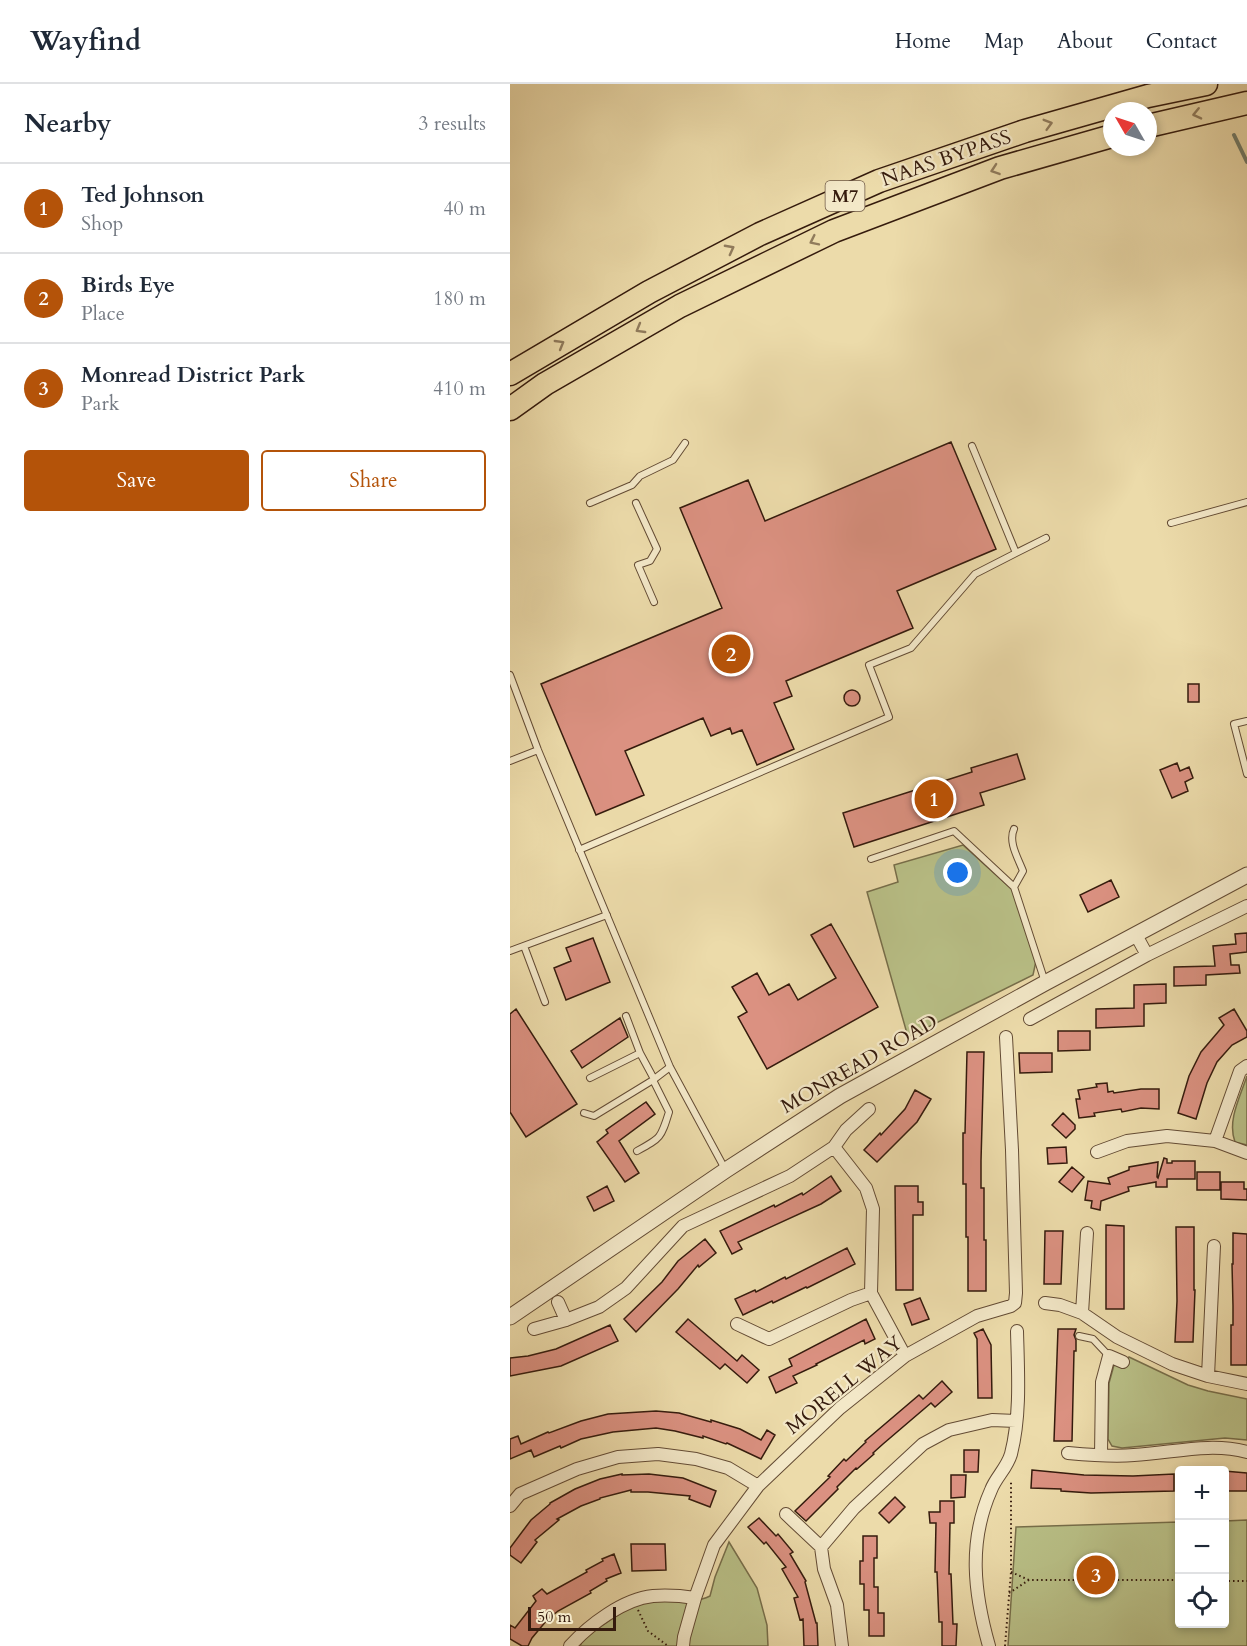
<!DOCTYPE html>
<meta charset="utf-8">
<style>
:root{--surface:#fff;--page:#f2f2f3;--text:#1f2937;--muted:#747a83;--line:#e0e1e3;--accent:#b45309}
body{margin:0;font-family:Cardo,serif;background:var(--page);color:var(--text)}
.controls{position:absolute;right:18px;bottom:18px;display:grid;overflow:hidden;border-radius:6px;box-shadow:0 3px 9px #0003}
.controls button{width:54px;height:54px;display:grid;place-items:center;padding:0;border:0;border-bottom:2px solid var(--line);background:var(--surface);color:var(--text);font:30px sans-serif}
.compass{position:absolute;left:593px;top:18px;width:54px;height:54px;border-radius:50%;background:var(--surface);box-shadow:0 3px 9px #0003;rotate:309deg}
.scale{position:absolute;left:18px;bottom:15px;width:88px;box-sizing:border-box;padding-left:6px;border:3px solid #351b0d;border-top:0;font-size:16px;line-height:21px;white-space:nowrap;color:#351b0d;-webkit-text-stroke:4px #f3e8c8;paint-order:stroke}
.you{position:absolute;left:448px;top:789px;width:21px;height:21px;margin:-15px;border:4px solid #fff;border-radius:50%;background:#1a73e8;box-shadow:0 0 0 9px #1a73e833}
.badge{display:grid;place-items:center;width:39px;height:39px;border-radius:50%;background:var(--accent);color:#fff;font-size:20px;font-weight:700}
.pin{position:absolute;translate:-50% -50%;border:3px solid #fff;box-shadow:0 2px 6px #0006}
.list{margin:0;padding:0;list-style:none}
h2{display:flex;justify-content:space-between;align-items:center;height:78px;margin:0;padding:0 24px;font-size:26px}
h2 small{font-size:20px;font-weight:400;color:var(--muted)}
.list li{display:grid;grid-template-columns:39px 1fr auto;gap:18px;align-items:center;box-sizing:border-box;height:90px;padding:0 24px;border-top:2px solid var(--line)}
.list b{display:block;font-size:22px;white-space:nowrap}
.list p{margin:0;font-size:20px;white-space:nowrap;color:var(--muted)}
.list em{font-size:20px;font-style:normal;color:var(--muted)}
.actions{display:flex;gap:12px;padding:18px 24px}
.actions a{flex:1;padding:14px 0;border:2px solid var(--accent);border-radius:6px;text-align:center;font-size:21px;color:var(--accent)}
.actions .main{background:var(--accent);color:#fff}
.icon{flex:none;width:33px;height:33px;fill:none;stroke:currentColor;stroke-width:2;stroke-linecap:round;stroke-linejoin:round}
.map{position:relative;flex:none;width:737px;height:1562px;overflow:hidden}
header{display:flex;align-items:center;gap:36px;box-sizing:border-box;height:84px;padding:0 30px;background:var(--surface);border-bottom:2px solid var(--line)}
header strong{font-size:28px}
nav{display:flex;gap:33px;margin-inline-start:auto;font-size:21px}
main{display:flex}
aside{flex:1;background:var(--surface)}
.map>svg:first-child{display:block}
</style>
<header>
<strong>Wayfind</strong>
<nav><a>Home</a><a>Map</a><a>About</a><a>Contact</a></nav>
</header>
<main>
<aside>
<h2>Nearby<small>3 results</small></h2>
<ul class="list">
<li><span class="badge">1</span><div><b>Ted Johnson</b><p>Shop</p></div><em>40 m</em></li>
<li><span class="badge">2</span><div><b>Birds Eye</b><p>Place</p></div><em>180 m</em></li>
<li><span class="badge">3</span><div><b>Monread District Park</b><p>Park</p></div><em>410 m</em></li>
</ul>
<div class="actions"><a class="main">Save</a><a>Share</a></div>
</aside>
<div class="map">
<svg width="737" height="1562" viewBox="0 0 737 1562">
<rect width="100%" height="100%" fill="#ecdbaa"/>
<filter id="stains"><feTurbulence type="fractalNoise" baseFrequency=".00333" numOctaves="4"/><feColorMatrix values="0 0 0 0 .2 0 0 0 0 .09 0 0 0 0 .02 0 0 0 .5 -.17"/></filter>
<radialGradient id="worn" r=".72"><stop offset=".6" stop-color="#630" stop-opacity="0"/><stop offset="1" stop-color="#630" stop-opacity=".3"/></radialGradient>
<!-- green -->
<path fill="#b9c087" stroke="#776e4a" stroke-width="1.5" d="M453,761L507,810L526,877L523,891L398,953L357,808L388,798L384,781Z
M737,992V1061L725,1058C717,1037 730,1013 737,992Z
M619,1273L678,1301L698,1307L737,1315V1356L715,1354L612,1364L602,1362L598,1355L599,1299L604,1281L613,1282Z
M737,1436V1562H498L506,1443L669,1438L670,1540H714L715,1437Z
M219,1458L247,1504L257,1541L258,1562H70L74,1554C93,1542 113,1524 135,1519C157,1513 180,1522 200,1512L205,1493Z"/>
<g fill="none" stroke-linecap="round" stroke-linejoin="round">
<!-- stream -->
<path stroke="#717b6a" stroke-width="4" d="M724,51L737,78"/>
</g>
<!-- building -->
<path fill="#db9181" stroke="#351b0d" stroke-width="1.5" d="M441,358L486,465L387,507L403,544L276,597L282,612L264,619L284,665L247,681L232,646L222,650L220,644L201,652L193,634L115,667L134,711L86,731L31,600L212,524L170,424L238,396L255,437Z
M678,600H689V618H678Z
M334 614a8 8 0 1 1 16 0a8 8 0 1 1-16 0Z
M507,670L515,695L470,709L474,721L344,763L333,729L462,688L461,684Z
M667,679L670,687L679,683L683,694L675,698L678,707L662,714L650,686Z
M601,796L609,813L578,828L570,811Z
M321,840L368,923L257,985L228,933L237,928L222,903L247,889L259,911L279,900L288,916L326,894L301,851Z
M737,849V868L720,870L721,881H729L730,889L696,891V901L664,902V883L705,882L703,862L726,860L725,850Z
M83,854L100,898L56,916L44,884L61,877L56,864Z
M656,900V919L634,920V942L586,944V925L624,924V901Z
M6,925L67,1020L16,1053L0,1028V930Z
M724,925L737,947V953L722,961L707,978L697,999L686,1035L668,1029L679,992L691,968L714,941L709,934Z
M110,934L118,953L72,984L61,967Z
M548,947H580V966L548,967Z
M457,968H474L471,1077V1104H474V1156H476V1207H458V1153H456V1100H453V1049H455Z
M509,969H542V988L510,989Z
M597,999L598,1008L603,1007L604,1009L631,1005H649V1025L631,1024L612,1028L611,1025L584,1029L585,1032L569,1034L566,1015H570L568,1006L587,1003L586,1000Z
M405,1006L421,1015L407,1038L367,1078L354,1066L370,1049L371,1051L395,1025Z
M136,1018L145,1030L109,1057L129,1089L115,1098L87,1058L98,1049L96,1046Z
M553,1029L565,1041V1045L556,1054L542,1041Z
M556,1063L557,1079L538,1080L537,1064Z
M654,1074L657,1075V1079H662V1077H685V1095H657V1103H646V1098L618,1103L619,1107L591,1117L590,1126L581,1124L582,1117L575,1116L578,1097L600,1100L598,1094L619,1086V1083L648,1078L647,1093L648,1094Z
M562,1083L574,1093L562,1108L549,1098Z
M687,1088H710V1106H687Z
M321,1092L331,1107L311,1120L228,1158L232,1165L222,1170L210,1147L264,1121L265,1123L292,1109L293,1111Z
M711,1098H734V1105H737V1116L711,1115Z
M97,1102L104,1117L84,1127L77,1113Z
M385,1102H408V1118H413V1131H403V1206H386Z
M596,1141L614,1142V1225H596Z
M666,1143H684V1206H685L683,1258H665L667,1217Z
M535,1147H553L551,1200H534Z
M723,1149L737,1150V1281H721V1241H723V1222L722,1180H723Z
M195,1155L206,1169L189,1183L188,1181L168,1205L126,1248L114,1235L152,1198L168,1177Z
M337,1164L345,1180L297,1204L296,1203L263,1219L262,1217L233,1231L225,1215L245,1206L246,1208L275,1193L276,1195Z
M410,1214L419,1235L402,1241L394,1220Z
M178,1235L227,1277L232,1271L249,1286L237,1299L215,1280L210,1285L166,1248Z
M356,1235L365,1255L355,1260L354,1256L306,1280L307,1281L283,1292L287,1299L266,1309L259,1293L282,1282L279,1275Z
M100,1241L108,1257L51,1282L0,1292V1274L18,1272L46,1265Z
M473,1245L481,1261L482,1314H468L467,1255L464,1249Z
M548,1245H566L564,1251L566,1256V1267H564L562,1357H544Z
M432,1297L442,1308L425,1323L421,1319L373,1360L363,1369L364,1370L347,1385L346,1384L327,1403L328,1405L296,1437L285,1427L320,1393L318,1392L334,1375L336,1377L356,1358L355,1357L409,1311L413,1315Z
M146,1327L169,1329L201,1338V1336L230,1345L251,1356L257,1346L265,1351L251,1375L217,1359L216,1360L193,1352V1354L165,1347L146,1344L103,1348L71,1355L51,1364L50,1362L24,1373L21,1366L0,1375V1355L8,1352L11,1360L38,1348L39,1349L71,1337L98,1330Z
M454,1366H469L468,1388H454Z
M522,1386L574,1391L623,1392L664,1390V1407L581,1409L551,1407V1405L521,1404Z
M714,1387L737,1389V1407H714Z
M112,1390V1391L139,1390L173,1394L206,1407L200,1423L179,1415L180,1412L138,1408H121V1406L90,1414V1415L71,1422L47,1435L49,1436L25,1456L27,1458L11,1479L0,1471V1464L21,1436L40,1420V1419L65,1405L90,1395Z
M441,1391H456L455,1413L441,1414Z
M385,1413L395,1423L379,1439L369,1429Z
M430,1417H444V1439H440L439,1490H441L443,1540H447L446,1562H432V1538H429L427,1488H425L426,1439H420L419,1428H430Z
M249,1434L266,1452L268,1450L283,1468L280,1470L296,1497L295,1498L306,1539H307L308,1562H294L293,1535L290,1536L284,1514L288,1513L272,1485L276,1483L256,1458L254,1460L238,1443Z
M353,1452H367V1474H364V1503H368V1529H374V1552H359V1526H354V1500H350V1477H353Z
M121,1460H155L156,1486L122,1487Z
M104,1470L111,1489L96,1495L97,1497L80,1507L81,1509L48,1527L37,1536L22,1554L18,1562H12L0,1555V1541L5,1544L26,1517L23,1512L32,1505L37,1510L77,1488L76,1486L93,1477L92,1475Z"/>
<g fill="none" stroke-linecap="round" stroke-linejoin="round">
<!-- service casing -->
<g stroke="#634b34" stroke-width="8">
<path id="service" d="M80,419L122,401L130,392L163,376L175,359
M126,419L147,465L140,477L128,481L144,518
M661,439L737,418
M506,469L536,454
M0,591L28,666L160,983L215,1085
M737,637L724,640L737,690
M0,677L28,666
M504,745C498,758 508,774 513,787L504,803
M69,766L379,633L359,581L401,564L465,490L506,469L462,362
M361,775L444,747L504,803L535,898
M14,862L35,918
M0,867L97,831
M116,932L130,969L144,995
M80,994L130,969
M74,1029L84,1032L143,996L160,983
M127,1067C151,1054 151,1054 159,1028L143,996
M569,1252L583,1255L599,1272"/>
</g>
<!-- minor casing -->
<g stroke="#634b34" stroke-width="14">
<path id="minor" d="M626,851L637,871
M520,935L637,871L737,822
M705,1057L730,987L737,982
M324,1063L356,1104L363,1125L361,1209L395,1272
M587,1068L617,1057L657,1052L705,1057L737,1069
M48,1218L56,1236
M535,1219L550,1221L572,1229L607,1253L662,1280L698,1292L737,1300
M572,1229L577,1149
M227,1240L259,1255L341,1216L361,1209
M24,1245L56,1236L89,1223L116,1204L173,1142L280,1092L324,1063L336,1046L359,1025
M698,1292L704,1162
M558,1369C580,1371 603,1373 624,1371C662,1369 700,1358 737,1368
M591,1371L592,1298L599,1272L613,1278
M0,1422L10,1410L67,1385L108,1373L148,1370L186,1375L218,1384L248,1402
M276,1430L311,1463
M60,1562C79,1541 113,1515 143,1512C157,1511 172,1512 185,1514
M173,1562L174,1553L185,1514L204,1461L248,1402L330,1324L395,1272L467,1232L501,1222L505,1219L506,1209L502,1066L496,953
M332,1562L327,1521L314,1485L311,1463L344,1424L413,1360L439,1346L482,1336L506,1337
M479,1562C464,1509 458,1458 481,1406C486,1393 497,1384 501,1370C511,1331 508,1287 507,1247"/>
</g>
<!-- tertiary casing -->
<g stroke="#634b34" stroke-width="17">
<path id="tertiary" d="M0,1233L216,1086L330,1012L535,899L737,791"/>
</g>
<!-- motorway casing -->
<g stroke="#351b0d" stroke-width="25">
<path id="motorway" d="M638,42L737,19
M0,290L139,208L250,150L369,97L515,47L638,12L696,0
M0,325L35,300L170,222L324,147L490,84L602,52"/>
</g>
<!-- path -->
<path stroke="#351b0d" stroke-width="2" stroke-dasharray="1.5 3" stroke-linecap="butt" d="M501,1488L519,1496
M714,1497H737
M499,1509L519,1496H670
M128,1526L138,1547L158,1562
M495,1562L501,1488V1396"/>
<!-- service -->
<use href="#service" stroke="#f3e8c8" stroke-width="6"/>
<!-- minor -->
<use href="#minor" stroke="#f3e8c8" stroke-width="12"/>
<!-- tertiary -->
<use href="#tertiary" stroke="#f3e8c8" stroke-width="15"/>
<!-- motorway -->
<use href="#motorway" stroke="#ecdbaa" stroke-width="22"/>
</g>
<!-- one-way arrows -->
<defs><path id="oneway-chevron" d="M-2-3.5L2.5 0L-2 3.5" fill="none" stroke-width="1.6" stroke-linecap="round" stroke-linejoin="round" transform="scale(1.5)"/></defs>
<g stroke="#907b5c">
<use href="#oneway-chevron" transform="translate(687 30) rotate(167)"/>
<use href="#oneway-chevron" transform="translate(538 40) rotate(-16)"/>
<use href="#oneway-chevron" transform="translate(485 86) rotate(161)"/>
<use href="#oneway-chevron" transform="translate(304 157) rotate(154)"/>
<use href="#oneway-chevron" transform="translate(220 165) rotate(-28)"/>
<use href="#oneway-chevron" transform="translate(130 245) rotate(150)"/>
<use href="#oneway-chevron" transform="translate(50 260) rotate(-30)"/>
</g>
<g text-anchor="middle" dominant-baseline="central" stroke-width="4.5" stroke-linejoin="round" paint-order="stroke">
<!-- shield labels -->
<rect fill="#f3e8c8" stroke="#6e5845" stroke-width="1.5" x="315.5" y="97" width="39" height="30" rx="4.5"/>
<g font-size="18" font-weight="bold" fill="#351b0d">
<text x="335" y="112">M7</text>
</g>
<!-- street labels -->
<g font-size="20" fill="#351b0d" stroke="#f3e8c8">
<text transform="translate(436 74) rotate(-19)">NAAS BYPASS</text>
<text transform="translate(349 980) rotate(-30)">MONREAD ROAD</text>
<text transform="translate(334 1301) rotate(-39)">MORELL WAY</text>
</g>
</g>
<rect width="100%" height="100%" filter="url(#stains)"/>
<rect width="100%" height="100%" fill="url(#worn)"/>
</svg>
<div class="controls">
<button>+</button>
<button>−</button>
<button><svg class="icon" aria-label="locate" viewBox="0 0 24 24"><circle cx="12" cy="12" r="6"/><path d="M12 2v4M12 18v4M2 12h4M18 12h4"/></svg></button>
</div>
<svg class="compass" viewBox="-18 -18 36 36"><path d="M0-13l5 13h-10z" fill="#e53935"/><path d="M0 13l5-13h-10z" fill="#747a83"/></svg>
<div class="scale">50 m</div>
<div class="you"></div>
<div class="pin badge" style="left:424px;top:715px">1</div>
<div class="pin badge" style="left:221px;top:570px">2</div>
<div class="pin badge" style="left:586px;top:1491px">3</div>
</div>
</main>
